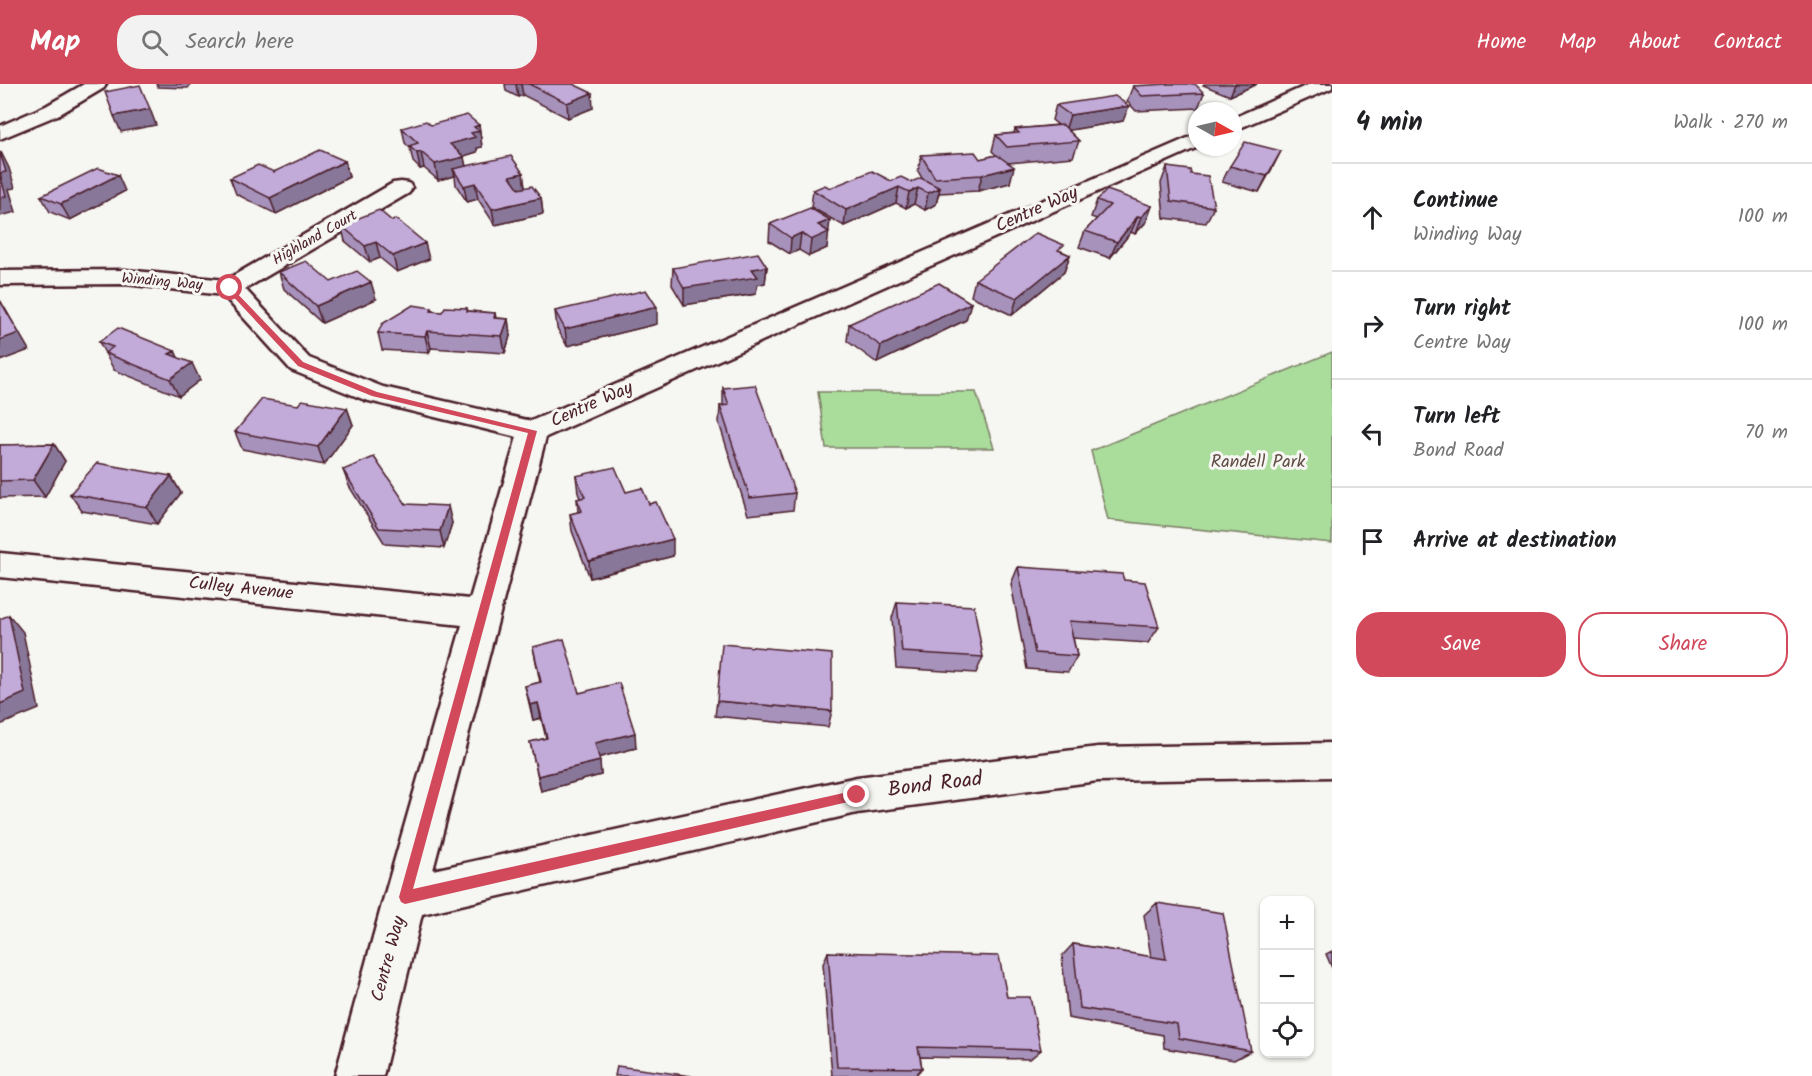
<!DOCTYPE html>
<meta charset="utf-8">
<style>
:root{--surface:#fff;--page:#f2f2f2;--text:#202124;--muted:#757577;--line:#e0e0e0;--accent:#d1495b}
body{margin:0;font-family:Kalam,sans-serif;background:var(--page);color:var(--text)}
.controls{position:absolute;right:18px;bottom:18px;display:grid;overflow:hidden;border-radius:12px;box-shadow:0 2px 4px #0004}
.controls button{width:54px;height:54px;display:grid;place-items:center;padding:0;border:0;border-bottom:2px solid var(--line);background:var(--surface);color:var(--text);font:30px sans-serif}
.compass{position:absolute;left:1188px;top:18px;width:54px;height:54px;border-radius:50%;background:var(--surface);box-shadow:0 2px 4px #0004;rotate:98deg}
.stop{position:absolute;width:18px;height:18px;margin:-14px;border:4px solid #d1495b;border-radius:50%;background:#fff}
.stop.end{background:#d1495b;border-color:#fff;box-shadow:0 2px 6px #0008}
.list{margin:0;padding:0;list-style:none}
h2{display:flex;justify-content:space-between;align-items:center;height:78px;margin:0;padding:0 24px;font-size:26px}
h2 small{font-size:20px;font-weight:400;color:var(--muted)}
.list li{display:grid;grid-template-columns:39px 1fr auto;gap:18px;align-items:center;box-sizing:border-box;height:108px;padding:0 24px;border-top:2px solid var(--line)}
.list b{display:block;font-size:22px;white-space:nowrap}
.list p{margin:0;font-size:20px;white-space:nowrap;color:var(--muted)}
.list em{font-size:20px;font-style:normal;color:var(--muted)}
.actions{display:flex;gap:12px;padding:18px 24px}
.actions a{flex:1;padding:14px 0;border:2px solid var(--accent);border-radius:24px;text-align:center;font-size:21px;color:var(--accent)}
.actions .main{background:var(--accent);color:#fff}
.icon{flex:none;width:33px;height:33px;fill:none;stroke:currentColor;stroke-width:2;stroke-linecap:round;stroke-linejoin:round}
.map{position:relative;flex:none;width:1332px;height:992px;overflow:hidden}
header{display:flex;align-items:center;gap:36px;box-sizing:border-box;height:84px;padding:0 30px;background:var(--accent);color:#fff}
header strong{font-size:28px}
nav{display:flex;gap:33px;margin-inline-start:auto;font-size:21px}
.search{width:420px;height:54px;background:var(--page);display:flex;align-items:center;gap:15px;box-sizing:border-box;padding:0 21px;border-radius:24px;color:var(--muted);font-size:22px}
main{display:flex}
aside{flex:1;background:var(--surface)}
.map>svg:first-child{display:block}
</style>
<header>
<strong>Map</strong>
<div class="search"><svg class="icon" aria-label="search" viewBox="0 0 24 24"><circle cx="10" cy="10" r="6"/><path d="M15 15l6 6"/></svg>Search here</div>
<nav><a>Home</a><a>Map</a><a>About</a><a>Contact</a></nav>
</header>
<main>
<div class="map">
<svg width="1332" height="992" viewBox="0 0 1332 992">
<rect width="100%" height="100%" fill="#f6f6f2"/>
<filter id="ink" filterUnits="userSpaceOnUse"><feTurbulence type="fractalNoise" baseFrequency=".0167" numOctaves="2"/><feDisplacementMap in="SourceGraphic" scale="12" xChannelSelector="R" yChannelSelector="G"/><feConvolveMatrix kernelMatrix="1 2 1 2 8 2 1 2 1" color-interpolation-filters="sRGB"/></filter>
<g filter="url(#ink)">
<!-- green -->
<path fill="#aadc9c" stroke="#7a7e64" stroke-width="1.5" d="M1332,268V459L1108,436L1091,367Z
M818,308H976L994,364H826Z"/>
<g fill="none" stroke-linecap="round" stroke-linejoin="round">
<!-- street casing -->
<g stroke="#4a1f2b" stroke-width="5">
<path id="street" d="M84,0H106L104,4L60,30L0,55V42L46,22Z
M1310,0H1332V4L1233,47V34Z
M1197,50L1198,63L546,353L433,786L857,693L1098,663L1332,659V693L1098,697L857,729L422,830L383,992H335L384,813L462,541L0,493V469L470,515L517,353L365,316L291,286L223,211L125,200L0,201V187L125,186L226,196L393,99L401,98L409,99L412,104L409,109L245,205L309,274L383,303L531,337Z"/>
</g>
<!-- street -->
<use href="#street" fill="#f6f6f2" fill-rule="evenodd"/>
</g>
<!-- wall -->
<path fill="#a792bb" stroke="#4a1f2b" stroke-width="1.5" d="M156,0H191L188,4L158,3Z
M505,0H573L593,24L568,34L523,11L518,13L506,7Z
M1204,0H1257L1230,12L1203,1Z
M1133,2L1204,9L1198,24L1136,27L1127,17Z
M1056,21L1123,37L1068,46L1079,57L1073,73L1008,79L1010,99L978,107L939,109L936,120L925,126L914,120L906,124L896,119L844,142L811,123L813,106L891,97L911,98L923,96L918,87L921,71L980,75L996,71L992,67L996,51L1014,49L1015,45L1058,41L1052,36Z
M431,41H479L482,63L477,64V68L463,72L466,82L523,89L525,103L541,114L543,130L495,141L478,115L467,118L456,101L455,92L438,96L424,84L420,85L413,78L410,64L405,59L402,44Z
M1281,67L1259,108L1222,98L1230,82Z
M345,77L349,93L276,130L236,110L230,94Z
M1167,83L1191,90L1214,123L1206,139L1164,134L1161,99Z
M125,107L70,136L50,128L41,112Z
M1097,116L1152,122L1146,138L1135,150L1131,148L1110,174L1079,163L1085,147L1097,135L1091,133Z
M770,140L828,148L827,164L809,172L799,166L790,170L769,157Z
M341,141L429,175L397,188L380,174L370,178L345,157Z
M1061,167L1070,171L1064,188L1012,231L971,212L975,196Z
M767,183L765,199L757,201L756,210L684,221L672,201L673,184Z
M279,188L376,215L322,239L284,205Z
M432,224L433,228H442L467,224L468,227L495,229L496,234L508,235L510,252L505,269L431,264L429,269L382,266L378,249Z
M555,227L657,240L567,262L557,244Z
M966,236L877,279L847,257L849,240Z
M99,258L175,267L178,274L200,296L179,312L114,286Z
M723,304L795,409L793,426L748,431L719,339L720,322H723Z
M298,321L347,324L353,341L324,381L242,365L235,348Z
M54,360L65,377L45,413L0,414V361Z
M343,386L406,420L452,439L444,464L385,460L349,402Z
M171,392L181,409L157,440L82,427L70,410Z
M576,392L626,408L673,472L590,494L572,447L570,430L578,428L577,415L580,414L578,409Z
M1018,483L1124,496L1159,543L1148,559L1073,554L1077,572L1068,588L1027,585L1011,500Z
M897,518L983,573L976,589L896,584L892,534Z
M533,563L636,664L599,673L601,691L541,707L530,658L546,654L541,634L533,636L525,602L540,598Z
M717,617L832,627L828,643L715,632Z
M1157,819L1251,967L1234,976L1164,964L1163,951L1068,934L1062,872L1073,860L1151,873L1144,831Z
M1332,867V884L1326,870Z
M828,868L1007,913L1041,966L1030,975L920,973L922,984L915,992H832L823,880Z"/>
<!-- shaded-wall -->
<path fill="#887798" stroke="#4a1f2b" stroke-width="1.5" d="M516,0H521L523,11L518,13Z
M1235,0H1257L1230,12Z
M592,9L593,24L568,34L567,19Z
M1129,22L1123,37L1065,47L1070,31Z
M150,25L156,41L121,48L114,32Z
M479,41L482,63L477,64V68L452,76L450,60L471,49L474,43Z
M1281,67L1273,83L1259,108L1267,92Z
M1,68L9,84L15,104L9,105L16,128L0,132Z
M421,68L424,84L420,85L417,69Z
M464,73L467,89L453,85L455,92L438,96L435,80Z
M345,77L349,93L276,130L270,114Z
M1014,83L1010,99L978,107L982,91Z
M523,89L525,105L512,108L510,92Z
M118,91L125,107L70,136L61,120Z
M475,99L478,115L467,118L464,102Z
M899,103L896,119L844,142L846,126Z
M918,104L914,120L906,124L909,108Z
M940,104L936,120L925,126L928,109Z
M541,114L543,130L495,141L492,125Z
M1152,122L1146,138L1135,150L1141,133Z
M1138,132L1131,148L1110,174L1117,158Z
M830,136L827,164L809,172L811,156L818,141Z
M801,149L799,166L790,170L791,154Z
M376,158L380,174L370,178L365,162Z
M425,159L429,175L397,188L393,172Z
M1070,171L1064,188L1012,231L1017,214Z
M767,183L765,199L757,201L756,210L684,221V204L752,185Z
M371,198L376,215L322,239L316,222Z
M1,218L29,266L0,277V256Z
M971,219L966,236L877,279L881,262Z
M657,223V240L567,262L565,245Z
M508,235L510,252L505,269L502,252Z
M427,247L431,264L429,269L425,252Z
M175,267L183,284L169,270Z
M192,279L200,296L179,312L170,295Z
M347,324L353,341L324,381L318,363Z
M54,360L65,377L45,413L33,396Z
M171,392L181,409L157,440L147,423Z
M448,422L452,439L444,464L440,447Z
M673,455V472L590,494L589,477Z
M9,531L23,548L39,625L0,641V620Z
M538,619L541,634L533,636L530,621Z
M635,649L636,664L597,674L595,659Z
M600,677L601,691L541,707L538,692Z"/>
<!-- building -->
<path fill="#c2aad9" stroke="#4a1f2b" stroke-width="1.5" d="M529,0H573L592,9L567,19Z
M1169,0H1195L1204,9L1142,12L1133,2Z
M140,1L150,25L114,32L105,8Z
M1115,12L1129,22L1070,31L1056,21Z
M467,31L479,41L474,43L479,47L471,49L475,53L450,60L464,73L435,80L421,68L417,69L409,62L418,59L402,44L426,37L431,41Z
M1063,41L1079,57L1007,63L996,51L1019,49L1015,45Z
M1245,58L1281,67L1267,92L1230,82Z
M320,66L345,77L270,114L230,94L258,81L274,88Z
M0,68L6,88L0,89Z
M975,68L980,75L997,71L1014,83L982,91L935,94L921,71Z
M511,72L523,89L510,92L519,105L532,102L541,114L492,125L475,99L464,102L453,85Z
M1167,83L1190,86L1191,90L1208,92L1214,123L1171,117Z
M98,84L118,91L61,120L41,112Z
M872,87L891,97L901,93L911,98L921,94L940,104L928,109L918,104L909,108L899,103L846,126L813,106L825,101L830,104Z
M0,90L6,112L0,114Z
M1107,106L1152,122L1141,133L1138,132L1117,158L1085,147L1110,121L1097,116Z
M810,124L830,136L818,141L829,148L811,156L801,149L791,154L770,140Z
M379,126L392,137L396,135L425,159L393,172L376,158L365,162L341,141Z
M1036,149L1064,161L1058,166L1070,171L1017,214L975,196Z
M758,169L767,183L752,185L758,193L684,204L673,184Z
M306,177L331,198L357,187L371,198L316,222L279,188Z
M939,199L971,219L881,262L849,240Z
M646,206L657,223L565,245L555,227Z
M1,218L19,249L0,256V219Z
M413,221L432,224L431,227L442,228L445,223L467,224V227L495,229L494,234L508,235L502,252L427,247L425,252L378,249L382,240Z
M118,244L175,267L169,270L192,279L170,295L105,269L113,263L99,258Z
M755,301L795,409L750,414L720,322L729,321L723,304Z
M262,315L298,321L302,316L347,324L318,363L235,348Z
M54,360L33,396L0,397V361Z
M374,373L406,420L448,422L440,447L379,444L343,386Z
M97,379L171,392L147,423L70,410Z
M615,383L626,408L642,404L649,420L656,418L673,455L589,477L570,430L582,427L577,415L585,413L576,392Z
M1018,483L1122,490L1124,496L1145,498L1159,543L1069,537L1077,572L1035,569Z
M897,518L974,522L983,573L902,568Z
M9,531L25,609L0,620V535Z
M564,555L579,609L619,599L635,649L595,659L600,677L538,692L530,658L547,654L538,619L530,621L525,602L541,598L533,563Z
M722,560L832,570V627L717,617Z
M1157,819L1223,829L1251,967L1179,954L1177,940L1080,924L1073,860L1166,875Z
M828,868L999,872L1007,913H1030L1041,966L918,963L922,984L837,983Z
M617,982L692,992H615Z"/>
</g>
<!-- route -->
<path fill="#d1495b" d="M230,202L303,278L377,308L537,347L413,805L857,706L863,711L861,715L405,820L401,818L399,813L528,349L372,312L298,282L227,206Z"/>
<g text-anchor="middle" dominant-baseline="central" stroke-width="6" stroke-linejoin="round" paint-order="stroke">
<!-- far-street labels -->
<g font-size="15" fill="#4a1f2b" stroke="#f6f6f2">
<text transform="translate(315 154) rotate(-30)">Highland Court</text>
<text transform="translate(162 198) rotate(5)">Winding Way</text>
</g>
<!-- street labels -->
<g font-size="18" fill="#4a1f2b" stroke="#f6f6f2">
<text transform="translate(1037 126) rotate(-24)">Centre Way</text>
<text transform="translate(592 321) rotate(-24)">Centre Way</text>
<text transform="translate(241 505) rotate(6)">Culley Avenue</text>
<text transform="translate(389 875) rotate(-75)">Centre Way</text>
</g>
<!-- park labels -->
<g font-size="18" fill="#624e47" stroke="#f6f6f2">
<text x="1258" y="378">Randell Park</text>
</g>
<!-- near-street labels -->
<g font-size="21" fill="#4a1f2b" stroke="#f6f6f2">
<text transform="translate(935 701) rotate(-7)">Bond Road</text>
</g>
</g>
</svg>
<div class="controls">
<button>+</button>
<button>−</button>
<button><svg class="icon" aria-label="locate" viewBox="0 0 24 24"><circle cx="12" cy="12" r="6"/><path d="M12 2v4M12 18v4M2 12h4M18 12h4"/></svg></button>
</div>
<svg class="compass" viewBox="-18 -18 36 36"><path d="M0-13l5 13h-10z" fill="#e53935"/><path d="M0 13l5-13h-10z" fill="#757577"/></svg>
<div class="stop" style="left:230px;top:204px"></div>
<div class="stop end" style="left:857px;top:711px"></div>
</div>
<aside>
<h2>4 min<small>Walk · 270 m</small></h2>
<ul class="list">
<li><svg class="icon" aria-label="ahead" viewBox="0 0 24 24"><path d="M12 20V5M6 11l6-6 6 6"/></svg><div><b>Continue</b><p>Winding Way</p></div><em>100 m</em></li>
<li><svg class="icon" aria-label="right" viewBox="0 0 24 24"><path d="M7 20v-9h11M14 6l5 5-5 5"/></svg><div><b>Turn right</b><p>Centre Way</p></div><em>100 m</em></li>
<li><svg class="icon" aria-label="left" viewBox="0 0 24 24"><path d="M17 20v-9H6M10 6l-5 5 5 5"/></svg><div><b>Turn left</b><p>Bond Road</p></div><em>70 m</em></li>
<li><svg class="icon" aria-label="arrive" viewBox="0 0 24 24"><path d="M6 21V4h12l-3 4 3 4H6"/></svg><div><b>Arrive at destination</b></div></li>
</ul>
<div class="actions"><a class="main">Save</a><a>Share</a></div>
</aside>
</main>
